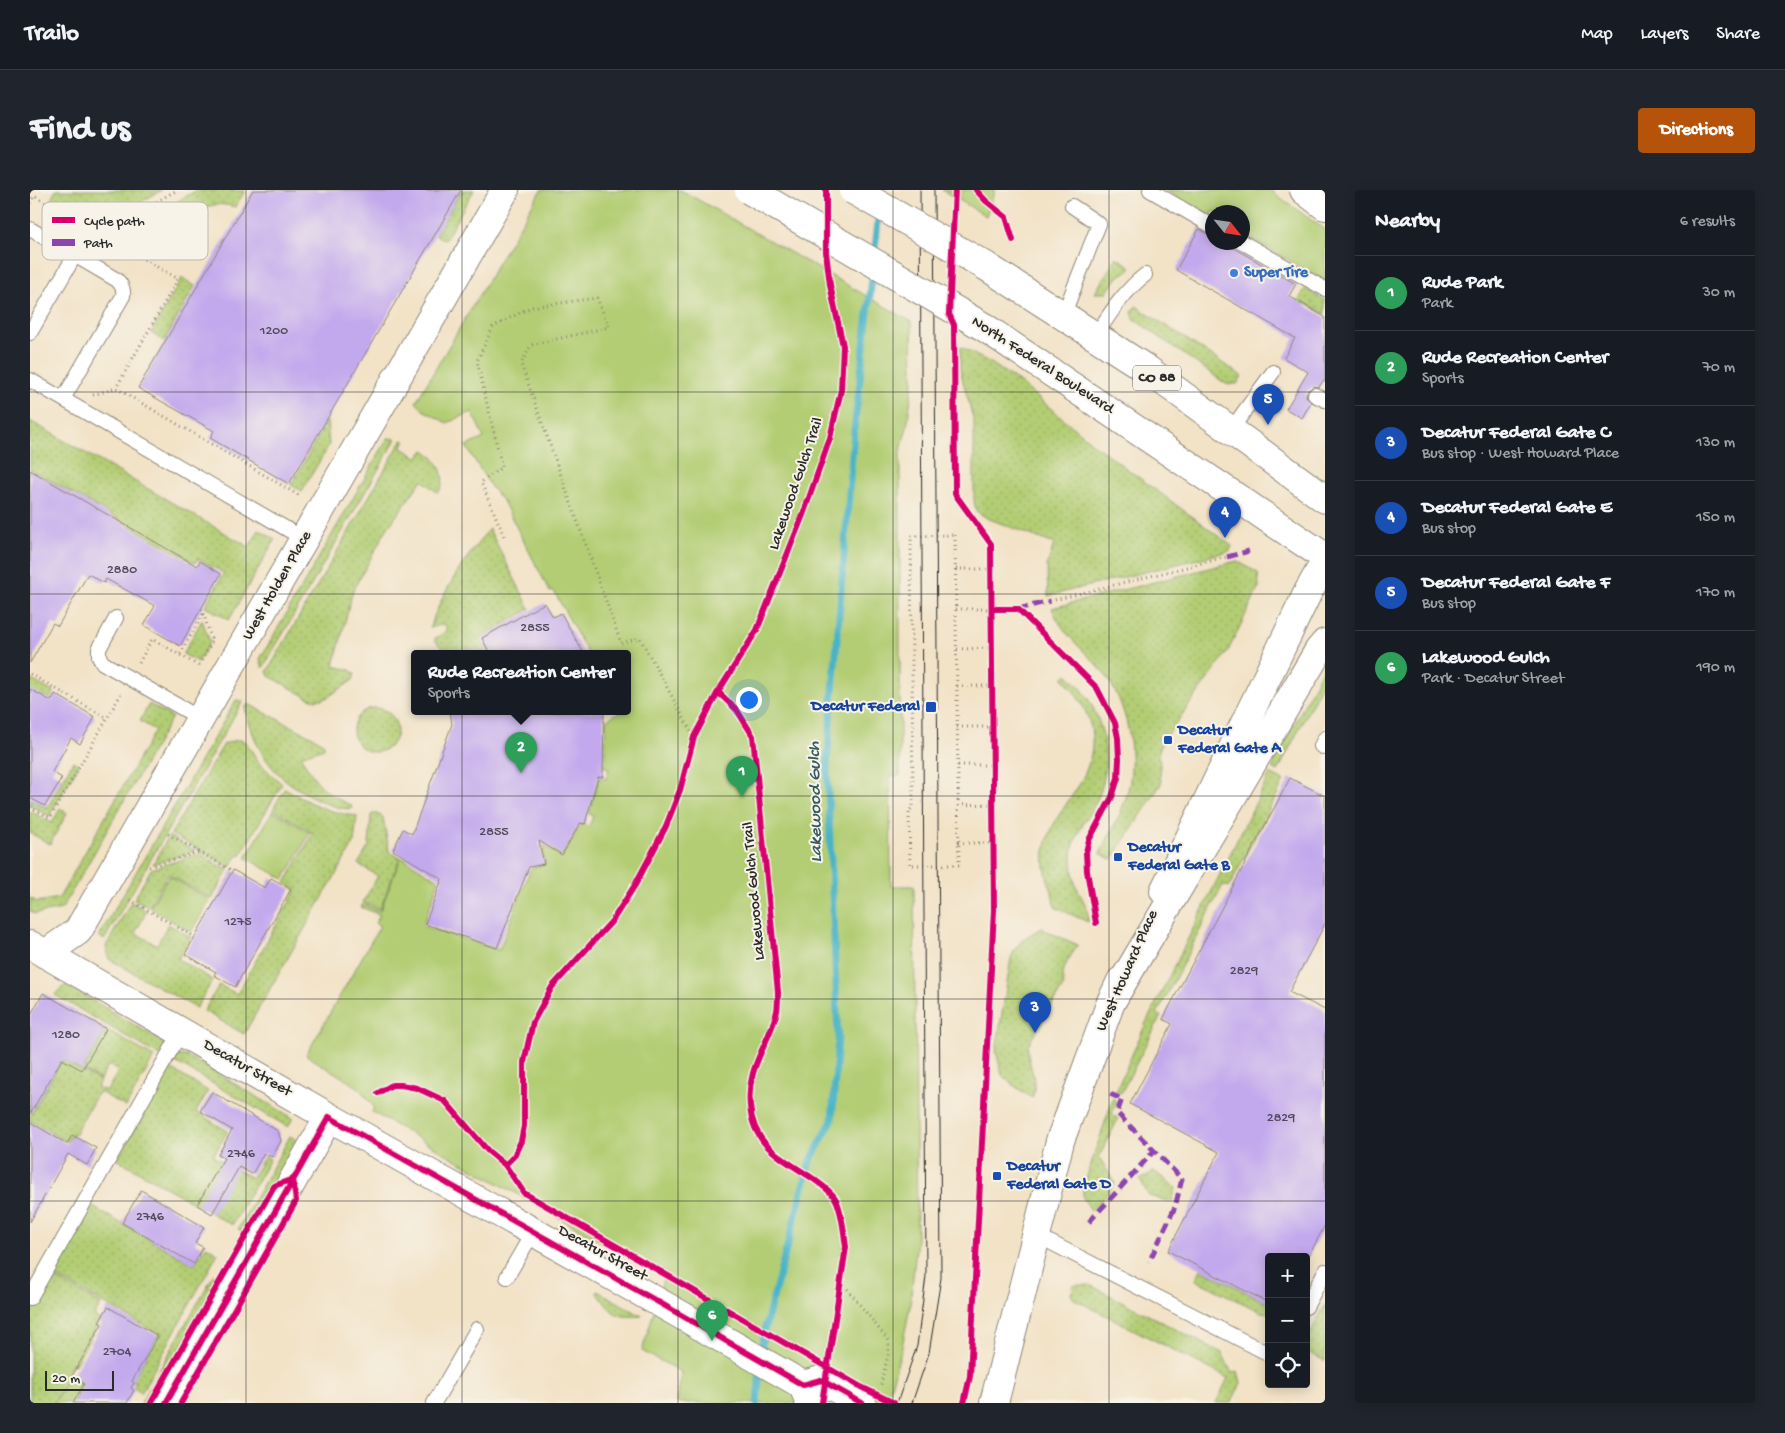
<!DOCTYPE html>
<meta charset="utf-8">
<style>
:root{--surface:#171b24;--page:#20242c;--text:#f1f3f6;--muted:#9ea1a6;--line:#363941;--accent:#b45309}
body{margin:0;font-family:"Gochi Hand",sans-serif;background:var(--page);color:var(--text)}
.controls{position:absolute;right:15px;bottom:15px;display:grid;overflow:hidden;border-radius:5px;box-shadow:0 2px 12px #0003}
.controls button{width:45px;height:45px;display:grid;place-items:center;padding:0;border:0;border-bottom:1px solid var(--line);background:var(--surface);color:var(--text);font:25px sans-serif}
.compass{position:absolute;left:1175px;top:15px;width:45px;height:45px;border-radius:50%;background:var(--surface);box-shadow:0 2px 12px #0003;rotate:120deg}
.scale{position:absolute;left:15px;bottom:12px;width:69px;box-sizing:border-box;padding-left:5px;border:2px solid #2b2b2b;border-top:0;font-size:14px;line-height:18px;white-space:nowrap;color:#2b2b2b;-webkit-text-stroke:4px #f7f3e8;paint-order:stroke}
.you{position:absolute;left:718px;top:509px;width:18px;height:18px;margin:-12px;border:4px solid #fff;border-radius:50%;background:#1a73e8;box-shadow:0 0 0 8px #1a73e833}
.badge{display:grid;place-items:center;width:32px;height:32px;border-radius:50%;background:var(--accent);color:#fff;font-size:16px;font-weight:700}
.pin{position:absolute;translate:-50% -41px;filter:drop-shadow(0 1px 2px #0008)}
.pin::after{content:'';position:absolute;top:26px;width:18px;height:15px;background:inherit;clip-path:polygon(0 0,100% 0,50% 100%)}
.popup{position:absolute;left:381px;top:460px;width:220px;height:65px;box-sizing:border-box;display:grid;place-content:center;border-radius:5px;background:var(--surface);filter:drop-shadow(0 1px 4px #0005);font-size:16px;white-space:nowrap;color:var(--muted)}
.popup b{font-size:19px;color:var(--text)}
.popup::after{content:'';position:absolute;left:50%;top:100%;margin-left:-10px;border:10px solid transparent;border-top-color:var(--surface)}
.list{margin:0;padding:0;list-style:none}
h2{display:flex;justify-content:space-between;align-items:center;height:65px;margin:0;padding:0 20px;font-size:21px}
h2 small{font-size:16px;font-weight:400;color:var(--muted)}
.list li{display:grid;grid-template-columns:32px 1fr auto;gap:15px;align-items:center;box-sizing:border-box;height:75px;padding:0 20px;border-top:1px solid var(--line)}
.list b{display:block;font-size:19px;white-space:nowrap}
.list p{margin:0;font-size:16px;white-space:nowrap;color:var(--muted)}
.list em{font-size:16px;font-style:normal;color:var(--muted)}
.icon{flex:none;width:28px;height:28px;fill:none;stroke:currentColor;stroke-width:2;stroke-linecap:round;stroke-linejoin:round}
.map{position:relative;flex:none;width:1295px;height:1213px;overflow:hidden;border-radius:5px}
header{display:flex;align-items:center;gap:30px;box-sizing:border-box;height:70px;padding:0 25px;background:var(--surface);border-bottom:1px solid var(--line)}
header strong{font-size:24px}
nav{display:flex;gap:28px;margin-inline-start:auto;font-size:18px}
.intro{display:flex;align-items:center;justify-content:space-between;box-sizing:border-box;height:120px;padding:0 30px}
h1{margin:0;font-size:35px}
.button{padding:12px 22px;border-radius:5px;background:var(--accent);color:#fff;font-size:18px;font-weight:700}
main{display:flex;gap:30px;padding:0 30px}
aside{flex:1;background:var(--surface);border-radius:5px;box-shadow:0 2px 12px #0003}
.map>svg:first-child{display:block}
</style>
<header>
<strong>Trailo</strong>
<nav><a>Map</a><a>Layers</a><a>Share</a></nav>
</header>
<div class="intro"><h1>Find us</h1><a class="button">Directions</a></div>
<main>
<div class="map">
<svg width="1295" height="1213" viewBox="0 0 1295 1213">
<defs>
<pattern id="grass-dots" width="8" height="8" patternUnits="userSpaceOnUse" patternTransform="scale(1.25)"><rect width="8" height="8" fill="#b2cd73"/><path d="M2 2h.1M6 6h.1" fill="none" stroke="#99b064" stroke-width="1.8" stroke-linecap="round"/></pattern>
</defs>
<rect width="100%" height="100%" fill="#f7f3e8"/>
<filter id="ink" filterUnits="userSpaceOnUse"><feTurbulence type="fractalNoise" baseFrequency=".02" numOctaves="2"/><feDisplacementMap in="SourceGraphic" scale="10" xChannelSelector="R" yChannelSelector="G"/><feConvolveMatrix kernelMatrix="1 2 1 2 8 2 1 2 1" color-interpolation-filters="sRGB"/></filter>
<filter id="wash" filterUnits="userSpaceOnUse"><feTurbulence type="fractalNoise" baseFrequency=".0096" numOctaves="4" result="noise"/><feDisplacementMap in="SourceGraphic" scale="20" xChannelSelector="R" yChannelSelector="G"/><feGaussianBlur stdDeviation="1.12" result="paint"/><feColorMatrix in="noise" values="0 0 0 0 0 0 0 0 0 0 0 0 0 0 0 0 0 1.4 0 .05"/><feComposite in="paint" operator="in"/></filter>
<g filter="url(#wash)">
<rect width="100%" height="100%" fill="#f2e2c6"/>
<!-- grass -->
<path fill="url(#grass-dots)" stroke="#6e7c4f" d="M26,0H132L67,37L20,11Z
M167,0L215,1L205,17C174,7 148,29 161,60L145,29L96,56L80,47L90,41L92,43Z
M432,0H444L415,50L406,45Z
M1086,67L1100,76V79L1089,86L1076,103H1065Z
M152,88L165,96L134,151L121,143Z
M1275,99L1295,110V124L1274,113L1269,123L1263,120Z
M1106,116L1212,186L1207,194H1196L1104,129L1102,122Z
M930,157L961,173L990,193L1066,256L1202,356L1200,361L1018,406L1017,375L1024,354L957,328L946,321L944,311V232L930,180Z
M0,231L219,357L229,340L245,349L199,430L175,416L194,383L168,369L165,373L0,279Z
M297,231L299,255L272,301L261,295Z
M358,248L366,249L233,478L230,469Z
M372,250L375,251L371,257L388,268L394,260C407,267 419,288 409,302H407L392,290L357,339L323,400L304,476L320,480L325,484L323,490L298,507L293,509L286,510L279,508L239,486L237,482Z
M459,339L500,419L450,448L457,461L452,464H417L404,449L417,441L415,434L400,438C412,401 435,369 459,339Z
M1207,371L1228,383L1229,397L1198,461L1131,554L1129,561L1131,594L1082,670L1070,663C1081,642 1094,620 1099,596C1106,559 1097,514 1074,483C1056,461 1032,445 1022,418Z
M172,430L180,452L168,472L153,464Z
M1295,474V488L1248,581L1242,578Z
M1037,484C1042,489 1049,495 1053,501C1076,533 1084,578 1065,614C1057,629 1042,648 1042,666C1042,676 1043,687 1046,696C1052,710 1059,716 1058,732L1025,717C1023,712 1023,707 1022,702C1017,687 1013,677 1015,661C1018,639 1032,620 1044,603C1073,559 1066,526 1033,488Z
M0,489L23,502L20,509L13,505L0,530Z
M206,510L213,511L74,750L69,746Z
M119,514L142,527L32,719L5,724L0,721V708L7,712L29,708L125,540L110,531Z
M218,514L287,549L294,554V558L271,566C283,590 296,605 321,615L322,618C313,621 298,614 289,610C244,589 227,566 215,518Z
M323 540a22 22 0 1 1 44 0a22 22 0 1 1-44 0Z
M206,550H212L217,553L229,573L252,594L210,666L208,665L200,677L141,644L194,554Z
M43,571L49,575L19,626L0,615V609L17,618Z
M1240,584L1254,591L1199,697L1193,695L1127,824L1131,826L1091,903L1086,901L1116,833Z
M255,598C278,613 299,623 327,626L324,653L214,844L174,821L189,795L207,804L266,700L255,693L283,643L243,619Z
M30,618L37,623L20,654L0,643V621L22,633Z
M343,624H347L353,627L359,661L370,668L350,719L333,712L348,686L328,674L339,656L341,625Z
M139,646L165,661L123,674Z
M169,664L198,680L182,709L138,684L119,717L104,709L121,679Z
M101,712L117,721L105,743L127,755L138,734L161,747L148,769L183,790L166,818L79,769L76,756Z
M1013,738L1014,740L1048,755C1040,767 1029,781 1034,795L998,855C996,871 1010,894 1002,908L980,893L972,885L966,861L981,768C987,752 997,745 1013,738Z
M36,795L137,854L130,866L25,805L29,800Z
M76,840L124,867L96,917L70,902L72,899L77,901L88,881L78,875L70,890L53,880Z
M145,866H157L263,928L258,937L142,870Z
M32,870L70,891L67,897L70,899L44,945L42,944L37,952L0,931V926Z
M139,878L178,901L166,922L198,941L183,966L222,988L235,966L240,969L202,1035L87,969Z
M1083,908L1087,912L1082,923L1088,929L1069,967L1085,993L1063,1020H1061L1053,1008V998Z
M260,946L268,951L215,1043L208,1039Z
M1124,981L1146,998L1142,1012L1119,1006L1110,990Z
M61,1016L164,1075L176,1056L188,1063L111,1203L103,1198L106,1192L98,1188L107,1182L129,1145L132,1146L22,1084Z
M1171,1079L1239,1114V1123L1231,1122L1166,1090Z
M184,1084L191,1088L119,1213H111Z
M22,1086L71,1114L64,1126L70,1130L45,1175L42,1174L36,1184L39,1186L23,1213H0V1125Z
M1044,1095H1060L1192,1163L1202,1183L1208,1181L1211,1193L1201,1213H1186L1198,1188L1044,1109L1041,1104Z
M568,1101L612,1126C583,1128 584,1124 567,1103Z
M1295,1115V1171L1278,1162L1279,1146Z
M39,1186L53,1193L42,1213H24Z"/>
<!-- park -->
<path fill="#b2cd73" stroke="#6e7c4f" d="M511,0H651L882,132L883,191L877,237L870,264V586H860L861,696H884L887,1049L880,1116L872,1157L859,1203L854,1213H647L651,1182L612,1161L634,1087L342,922L344,917L328,897L276,865L350,736L345,733L350,725L331,717L333,714L350,721L371,667L409,690L393,736L469,760L501,678L515,674L512,657L514,656L532,666L551,634L559,636L563,626L559,624L569,588L576,589L579,578L574,577L576,530L589,522H597V464H558L524,401L520,402L474,313L461,297L436,256L454,248L442,222L417,233L393,220L386,212Z
M912,0H965L956,26Z
M1135,0H1240L1295,40V91L1213,44L1212,22H1182V27Z
M243,621L280,643L254,689L216,668Z
M139,686L180,710L161,742L120,718Z"/>
<g fill="none" stroke-linecap="round" stroke-linejoin="round">
<!-- stream -->
<path stroke="#49b4c6" stroke-width="7" d="M844,67L849,23
M731,1165L733,1145L780,972L802,930L808,848L797,575L824,241L843,80
M727,1213L730,1178"/>
</g>
<g id="blocks">
<!-- building -->
<path fill="#c2a8ed" d="M223,0H431L259,294L180,248L184,241L108,198Z
M1169,39L1182,46V52H1193L1266,94L1259,106L1295,127V192L1293,191L1289,197L1284,196L1277,201L1276,206L1281,212L1272,228L1256,219L1278,182L1254,168L1265,148L1146,80Z
M0,280L167,376L170,371L191,384L150,456L114,435L125,416L76,389L74,393L58,384L28,436L23,433L0,473Z
M515,413L523,427L531,423L554,464H460L452,448Z
M0,499L21,511L25,504L65,527L50,554L41,548L22,582L32,588L15,616L0,608Z
M420,522H574L573,587H568L555,634L550,633L532,665L509,651L514,674L499,677L467,758L395,734L412,689L363,660L373,639L382,644L422,534Z
M1260,588L1295,606V734L1259,802L1295,820V1035L1278,1067H1239V1113L1138,1061L1189,962L1100,914L1142,834L1133,829Z
M203,680L235,698L241,688L261,699L205,797L184,785L186,782L155,764Z
M13,803L76,839L52,880L32,869L0,924V826Z
M182,902L248,941L251,951L242,967L234,963L222,984L209,977L182,1024L167,1015L194,968L188,965L202,940L170,921Z
M0,932L37,954L42,945L66,958L57,975L38,964L0,1032Z
M111,1000L174,1037L165,1053L173,1057L164,1074L92,1033Z
M78,1117L128,1146L102,1191L104,1193L101,1198L104,1200L97,1213H43L54,1194L42,1186L72,1134L69,1132Z"/>
</g>
</g>
<g filter="url(#ink)">
<use href="#blocks" fill-opacity="0" stroke="#8e8678" stroke-width="1"/>
<g fill="none" stroke-linecap="round" stroke-linejoin="round">
<!-- lane casing -->
<g stroke="#8e8678" stroke-width="16">
<path id="lane" d="M1120,0L1182,36
M0,39L87,90C92,95 94,99 93,106L33,209
M1212,52L1295,99
M1033,126L1069,34L1042,16
M0,143L45,65
M1065,146C1080,124 1094,101 1115,85
M0,190L274,349
M1285,205L1295,210
M1200,241L1243,182
M86,428L69,459V467L73,473L171,529
M1295,548L1291,556L1295,558
M1006,1045L1239,1164
M477,1087L503,1042
M0,1108L151,842
M1276,1117L1295,1081
M404,1213L447,1139"/>
</g>
<!-- street casing -->
<g stroke="#8e8678" stroke-width="30">
<path id="street" d="M1274,0L1295,16"/>
</g>
<!-- secondary casing -->
<g stroke="#8e8678" stroke-width="30">
<path id="secondary" d="M1134,701L1278,402L1295,372
M0,755L299,927L637,1117L773,1195L779,1212L781,1213
M15,764L48,741L475,0
M773,1195L791,1190L832,1213
M136,1213L299,927
M964,1213L1030,951L1081,812L1091,791"/>
</g>
<!-- primary casing -->
<g stroke="#8e8678" stroke-width="30">
<path id="primary" d="M954,75L1118,180L1295,309
M954,137L1295,367
M1081,812L1289,460L1295,453"/>
</g>
<!-- path -->
<path stroke="#8e8678" stroke-width="3" stroke-dasharray="1 4" stroke-linecap="butt" d="M0,13L4,6L148,89L86,198L270,306
M70,44L147,0
M63,205L86,198
M925,345L929,675H880L879,621L883,617L881,346Z
M474,346L451,292L472,277L447,171L463,137L501,117L567,108L579,137L501,155L491,174L591,453L610,448L664,547
M926,379H961
M1020,411L1197,367
M926,419H962
M927,459L962,458
M150,464L173,424
M109,473L122,449L171,477
M169,475L182,451L172,419
M0,484L77,528
M927,496H962
M927,537H962
M928,575H962
M928,615L963,614
M0,617L20,628L91,504
M138,644L201,680
M928,653H964
M119,677L169,662
M100,710L163,746
M811,1091L858,1150C862,1165 851,1182 851,1198"/>
<!-- lane -->
<use href="#lane" stroke="#fff" stroke-width="14"/>
<!-- street -->
<use href="#street" stroke="#fff" stroke-width="28"/>
<!-- secondary -->
<use href="#secondary" stroke="#fff" stroke-width="28"/>
<!-- primary -->
<use href="#primary" stroke="#fff" stroke-width="28"/>
<!-- tram -->
<path stroke="#2b2b2b" stroke-width="1" d="M867,1213L887,1156L896,1086L890,0
M882,1213L899,1163L911,1088L904,0"/>
<!-- primary-bridge casing -->
<g stroke="#8e8678" stroke-width="30" stroke-linecap="butt">
<path id="primary-bridge" d="M719,0L954,137
M823,0L954,75"/>
</g>
<!-- primary-bridge -->
<use href="#primary-bridge" stroke="#fff" stroke-width="28"/>
<!-- quiet -->
<path stroke="#8e44ad" stroke-width="5" stroke-dasharray="10 5" stroke-linecap="butt" d="M1197,367L1219,361
M988,419L1020,411
M1080,904L1092,909L1087,923L1152,989L1145,1017L1119,1072
M1059,1032L1124,961"/>
<!-- cycleway casing -->
<g stroke="#f7f3e8" stroke-width="9">
<path id="cycleway" d="M925,0L919,124L924,135L925,304L961,354L964,720L940,1186L934,1213
M946,0L956,11L976,27L983,50
M962,419H988L1067,498L1085,533L1088,548L1089,569L1088,588L1082,607L1059,650L1056,662L1057,681L1066,733
M688,502L707,520L723,546L748,802C748,808 748,815 747,821C739,855 716,877 720,916C723,956 752,968 782,988C789,993 800,1000 805,1008C812,1019 814,1044 816,1057L792,1213
M348,903L362,895H371L387,898L415,911L458,961L475,975L494,1003L831,1197L864,1213
M475,975L484,966L491,951L494,936V872L503,832L522,797L582,731L605,695L621,665L636,636L650,600L664,547L688,502L727,440L773,325L800,248L811,200L813,156L800,95L796,62V0
M121,1213L244,996L263,989
M136,1213L299,927L637,1117L773,1195L791,1190L832,1213
M151,1213L266,1011L263,989"/>
</g>
<!-- cycleway -->
<use href="#cycleway" stroke="#d6006c" stroke-width="6"/>
</g>
</g>
<!-- grid -->
<path fill="none" stroke="#2b2b2b" stroke-width="1" stroke-opacity="0.55" d="M216,0V1213M432,0V1213M648,0V1213M863,0V1213M1079,0V1213M0,202H1295M0,404H1295M0,606H1295M0,809H1295M0,1011H1295"/>
<!-- markers -->
<circle fill="#3f7fe0" stroke="#f7f3e8" stroke-width="2" cx="1204" cy="83" r="5"/>
<g fill="#1a4fb4" stroke="#f7f3e8" stroke-width="2">
<rect x="895" y="511" width="12" height="12" rx="2.5"/>
<rect x="1133" y="545" width="10" height="10" rx="2.5"/>
<rect x="1083" y="662" width="10" height="10" rx="2.5"/>
<rect x="962" y="981" width="10" height="10" rx="2.5"/>
</g>
<g text-anchor="middle" dominant-baseline="central" stroke-width="4" stroke-linejoin="round" paint-order="stroke">
<!-- number labels -->
<g font-size="14" fill="#514a5c">
<text x="244" y="141">1200</text>
<text x="92" y="380">2880</text>
<text x="505" y="438">2855</text>
<text x="464" y="642">2855</text>
<text x="208" y="732">1275</text>
<text x="1214" y="781">2829</text>
<text x="36" y="845">1280</text>
<text x="1251" y="928">2829</text>
<text x="211" y="964">2746</text>
<text x="120" y="1027">2746</text>
<text x="87" y="1162">2704</text>
</g>
<!-- shield labels -->
<rect fill="#f7f3e8" stroke="#686764" stroke-width="1" x="1103" y="175.5" width="48" height="25" rx="4"/>
<g font-size="15" font-weight="bold" fill="#2b2b2b">
<text x="1127" y="188">CO 88</text>
</g>
<!-- shop labels -->
<g font-size="16" font-weight="bold" fill="#366cbe" stroke="#f7f3e8" text-anchor="start">
<text x="1214" y="83">Super Tire</text>
</g>
<!-- street labels -->
<g font-size="16" fill="#2b2b2b" stroke="#f7f3e8">
<text transform="translate(1012 176) rotate(33)">North Federal Boulevard</text>
<text transform="translate(767 294) rotate(-71)">Lakewood Gulch Trail</text>
<text transform="translate(248 396) rotate(-60)">West Holden Place</text>
<text transform="translate(725 701) rotate(-95)">Lakewood Gulch Trail</text>
<text transform="translate(1098 781) rotate(-66)">West Howard Place</text>
<text transform="translate(217 879) rotate(30)">Decatur Street</text>
<text transform="translate(572 1064) rotate(29)">Decatur Street</text>
</g>
<!-- transit labels -->
<g font-size="16" font-weight="bold" fill="#164399" stroke="#f7f3e8" text-anchor="start">
<text x="890" y="517" text-anchor="end">Decatur Federal</text>
<text x="1148" y="541">Decatur<tspan x="1148" dy="18">Federal Gate A</tspan></text>
<text x="1098" y="658">Decatur<tspan x="1098" dy="18">Federal Gate B</tspan></text>
<text x="977" y="977">Decatur<tspan x="977" dy="18">Federal Gate D</tspan></text>
</g>
<!-- water labels -->
<g font-size="18" font-style="italic" fill="#365b61" stroke="#f7f3e8">
<text transform="translate(786 612) rotate(-91)">Lakewood Gulch</text>
</g>
</g>
<!-- legend -->
<rect x="12" y="12" width="166" height="58" rx="8" fill="#f7f3e8" stroke="#bab7af" stroke-width="1"/>
<rect x="22" y="27" width="23" height="6" fill="#d6006c"/>
<rect x="22" y="49" width="23" height="7" fill="#8e44ad"/>
<g font-size="14" fill="#2b2b2b">
<text x="54" y="35">Cycle path</text>
<text x="54" y="57">Path</text>
</g>
</svg>
<div class="controls">
<button>+</button>
<button>−</button>
<button><svg class="icon" aria-label="locate" viewBox="0 0 24 24"><circle cx="12" cy="12" r="6"/><path d="M12 2v4M12 18v4M2 12h4M18 12h4"/></svg></button>
</div>
<svg class="compass" viewBox="-18 -18 36 36"><path d="M0-13l5 13h-10z" fill="#e53935"/><path d="M0 13l5-13h-10z" fill="#9ea1a6"/></svg>
<div class="scale">20 m</div>
<div class="you"></div>
<div class="pin badge" style="left:712px;top:607px;background:#2e9e5b">1</div>
<div class="pin badge" style="left:491px;top:583px;background:#2e9e5b">2</div>
<div class="popup"><b>Rude Recreation Center</b>Sports</div>
<div class="pin badge" style="left:1005px;top:843px;background:#1a4fb4">3</div>
<div class="pin badge" style="left:1195px;top:348px;background:#1a4fb4">4</div>
<div class="pin badge" style="left:1238px;top:235px;background:#1a4fb4">5</div>
<div class="pin badge" style="left:682px;top:1151px;background:#2e9e5b">6</div>
</div>
<aside>
<h2>Nearby<small>6 results</small></h2>
<ul class="list">
<li><span class="badge" style="background:#2e9e5b">1</span><div><b>Rude Park</b><p>Park</p></div><em>30 m</em></li>
<li><span class="badge" style="background:#2e9e5b">2</span><div><b>Rude Recreation Center</b><p>Sports</p></div><em>70 m</em></li>
<li><span class="badge" style="background:#1a4fb4">3</span><div><b>Decatur Federal Gate C</b><p>Bus stop · West Howard Place</p></div><em>130 m</em></li>
<li><span class="badge" style="background:#1a4fb4">4</span><div><b>Decatur Federal Gate E</b><p>Bus stop</p></div><em>150 m</em></li>
<li><span class="badge" style="background:#1a4fb4">5</span><div><b>Decatur Federal Gate F</b><p>Bus stop</p></div><em>170 m</em></li>
<li><span class="badge" style="background:#2e9e5b">6</span><div><b>Lakewood Gulch</b><p>Park · Decatur Street</p></div><em>190 m</em></li>
</ul>
</aside>
</main>
